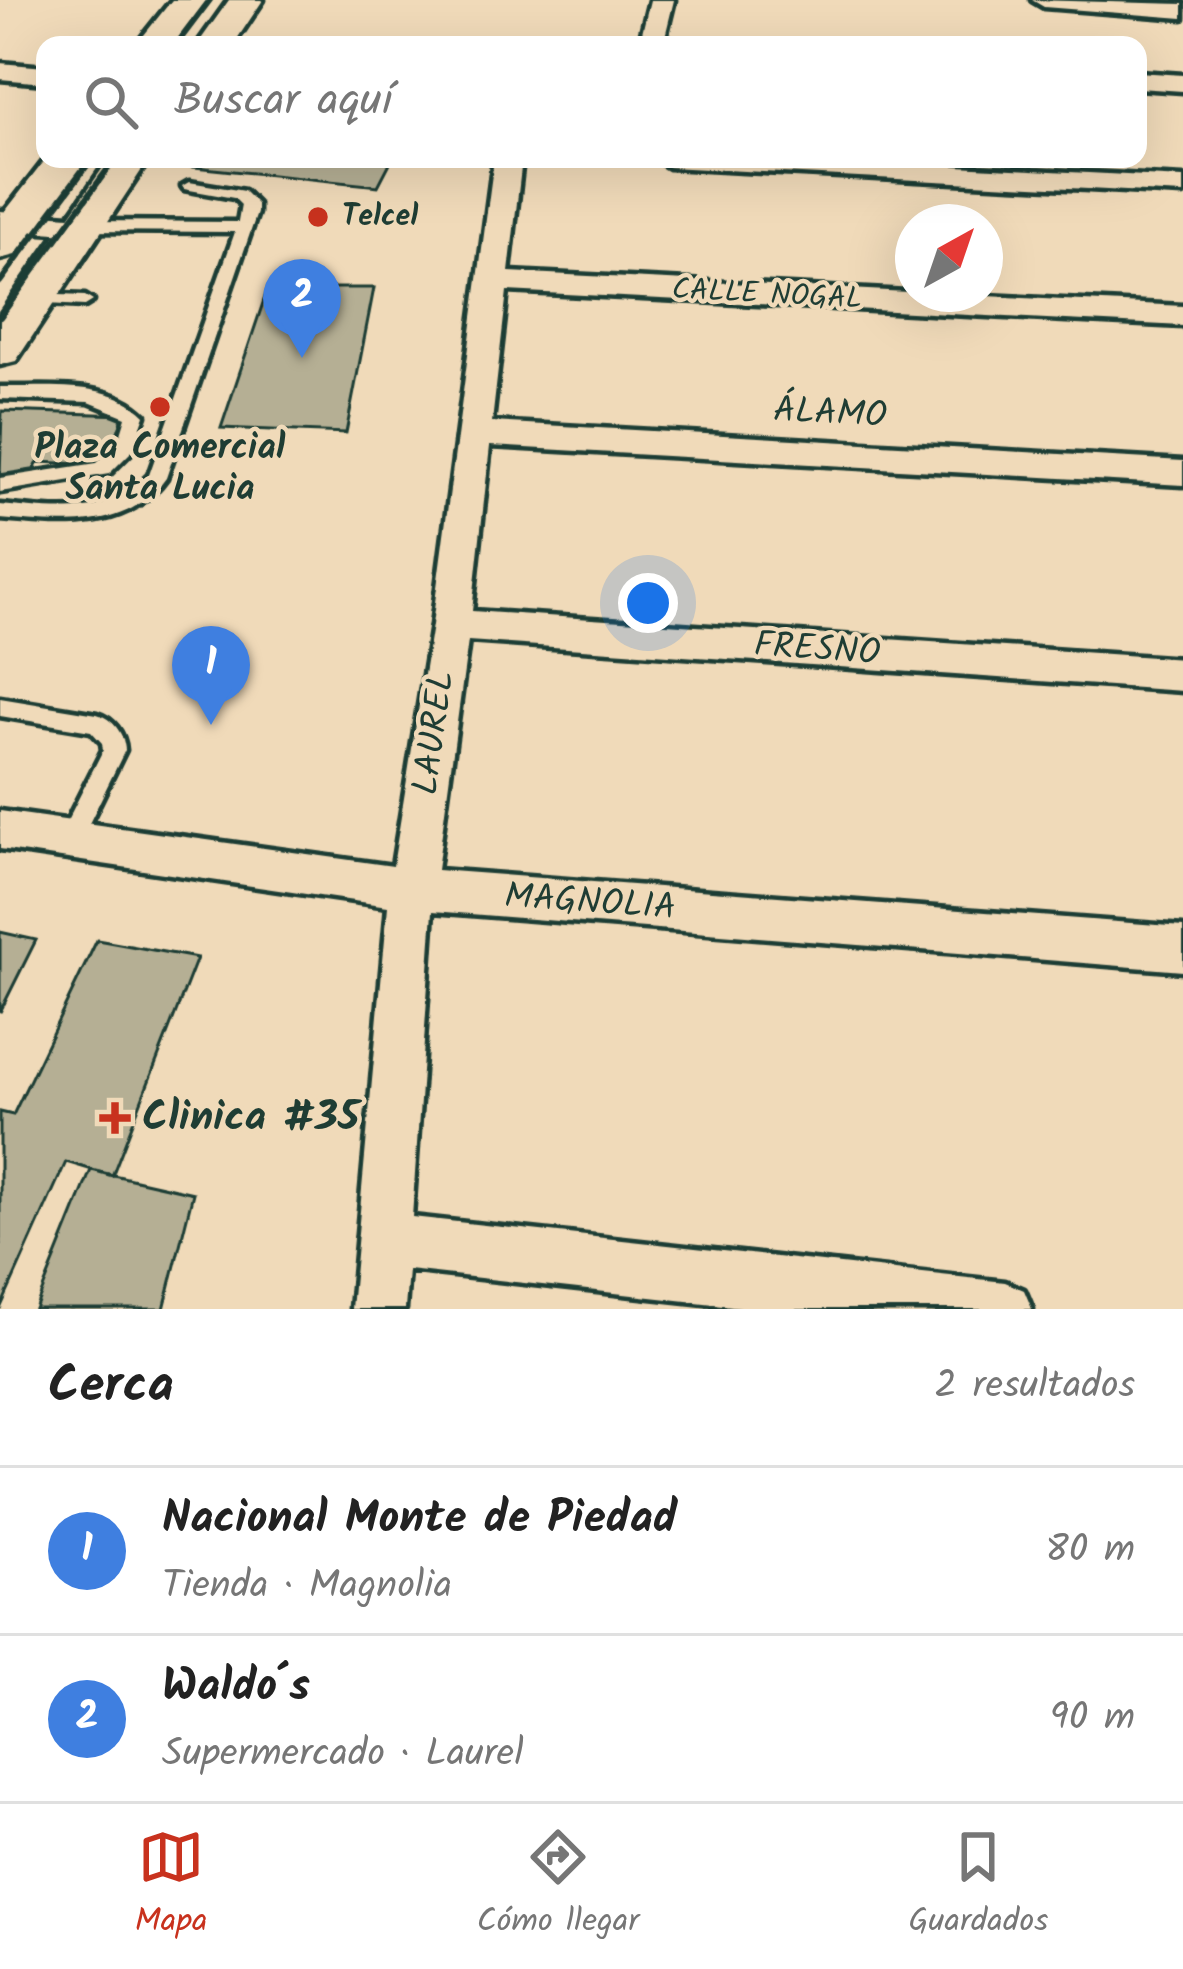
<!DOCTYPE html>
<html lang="es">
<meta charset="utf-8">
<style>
:root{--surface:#fff;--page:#f2f2f2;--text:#222;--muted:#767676;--line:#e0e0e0;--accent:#c8321e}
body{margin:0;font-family:Kalam,sans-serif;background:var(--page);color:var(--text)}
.compass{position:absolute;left:895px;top:204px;width:108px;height:108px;border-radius:50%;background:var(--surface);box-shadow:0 12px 48px #0002;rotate:40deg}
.you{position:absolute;left:648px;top:603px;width:42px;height:42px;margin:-30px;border:9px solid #fff;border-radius:50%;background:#1a73e8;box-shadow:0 0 0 18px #1a73e833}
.badge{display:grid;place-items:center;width:78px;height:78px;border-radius:50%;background:var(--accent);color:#fff;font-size:39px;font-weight:700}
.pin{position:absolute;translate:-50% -99px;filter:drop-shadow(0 3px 6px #0008)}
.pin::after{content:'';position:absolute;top:63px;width:42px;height:36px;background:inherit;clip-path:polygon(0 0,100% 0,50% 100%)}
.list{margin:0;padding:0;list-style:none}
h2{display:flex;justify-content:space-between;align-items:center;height:156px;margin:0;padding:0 48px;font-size:51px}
h2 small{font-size:39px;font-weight:400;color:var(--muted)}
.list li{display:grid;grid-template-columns:78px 1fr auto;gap:36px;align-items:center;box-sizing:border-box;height:168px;padding:0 48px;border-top:3px solid var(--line)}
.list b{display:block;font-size:45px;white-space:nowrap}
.list p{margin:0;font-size:39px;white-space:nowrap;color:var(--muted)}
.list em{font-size:39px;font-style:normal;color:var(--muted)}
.icon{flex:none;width:66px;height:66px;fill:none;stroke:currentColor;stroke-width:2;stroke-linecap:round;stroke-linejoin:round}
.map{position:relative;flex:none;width:1183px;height:1309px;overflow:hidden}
.search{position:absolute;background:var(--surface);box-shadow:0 12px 48px #0002;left:36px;right:36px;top:36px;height:132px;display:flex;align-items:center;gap:30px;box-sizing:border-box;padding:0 42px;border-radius:24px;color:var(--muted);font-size:45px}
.sheet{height:492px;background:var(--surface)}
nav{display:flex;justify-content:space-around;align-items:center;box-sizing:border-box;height:168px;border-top:3px solid var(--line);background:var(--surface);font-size:33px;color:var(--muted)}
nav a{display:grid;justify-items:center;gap:6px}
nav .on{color:var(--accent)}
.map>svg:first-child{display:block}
</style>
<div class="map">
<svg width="1183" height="1309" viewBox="0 0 1183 1309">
<rect width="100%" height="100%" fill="#f0dab9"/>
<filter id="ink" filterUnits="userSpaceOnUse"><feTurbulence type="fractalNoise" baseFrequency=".00833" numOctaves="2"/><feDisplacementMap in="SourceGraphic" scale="24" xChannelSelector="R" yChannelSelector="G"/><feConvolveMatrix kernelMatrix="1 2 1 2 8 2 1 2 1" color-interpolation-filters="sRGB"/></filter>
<g filter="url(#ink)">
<!-- building -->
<path fill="#b5af94" stroke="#1f3d34" stroke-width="3" d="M169,159H392L378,186L165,164Z
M268,288H374L346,433L221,428Z
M2,411L124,415L106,465L38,462L29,480L0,477Z
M0,932L36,940L0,1012Z
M97,940L197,958L112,1176L66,1162L0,1309V1112L13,1115Z
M91,1170L193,1193L164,1309H35Z"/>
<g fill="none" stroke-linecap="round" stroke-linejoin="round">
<!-- lane casing -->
<g stroke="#1f3d34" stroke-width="9">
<path id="lane" d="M189,182L244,191L257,204V213L166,478C127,533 60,524 0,519V505C57,510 106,520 149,475L235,232L83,231L75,226L83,221L238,222L241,205L234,198L184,189L182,186Z
M33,294L85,296L93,301L85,306L27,303L25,299Z
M0,387C46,388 110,379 145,415L132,451L109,474L0,492V478L97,463L118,443L126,417L89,402L0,399Z
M0,698L97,714C113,719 124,733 125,750L77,848L69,851L61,848L57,841L103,750L102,743L91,731L0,716Z"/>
</g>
<!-- street casing -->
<g stroke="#1f3d34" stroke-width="9">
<path id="street" d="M650,0H674L663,45H639Z
M1032,0L1183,4V18L1044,7Z
M0,63L45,67V83L0,79Z
M1138,72L1183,75V91L1138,88Z
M494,159H522L509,272L1183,306V326L507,291L492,422L1183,461V485L490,446L472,611L1183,659V691L468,641L437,870L1183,927V971L433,911L412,1217L1005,1282L1024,1290L1032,1309H759L408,1270L405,1309H351L388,906L0,849V811L393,866L432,625Z
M655,159H825L1183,178V194L669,167Z
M0,211L83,217L97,226L83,235L0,229Z"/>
</g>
<!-- secondary casing -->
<g stroke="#1f3d34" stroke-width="9">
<path id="secondary" d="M172,0H207L173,45H136Z
M229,0H263L233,45H197Z
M46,159H87L15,255L0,259V218Z
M109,159H149L16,361L0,365V316Z"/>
</g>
<!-- lane -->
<use href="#lane" fill="#f0dab9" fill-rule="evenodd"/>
<!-- street -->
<use href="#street" fill="#f0dab9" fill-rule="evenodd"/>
<!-- secondary -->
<use href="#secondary" fill="#f0dab9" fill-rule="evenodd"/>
<!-- rail -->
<path stroke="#1f3d34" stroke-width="6" d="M176,45L210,0
M0,282L92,159
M0,317L115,159"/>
</g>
</g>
<!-- markers -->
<g fill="#c8321e" stroke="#f0dab9" stroke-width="4.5">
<circle cx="318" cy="217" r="12"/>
<circle cx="160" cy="407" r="12"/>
<path d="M109 1100h12v12h12v12h-12v12h-12v-12h-12v-12h12z"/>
</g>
<g text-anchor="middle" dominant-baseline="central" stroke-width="9" stroke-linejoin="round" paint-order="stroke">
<!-- far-poi labels -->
<g font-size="30" font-weight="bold" fill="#1f3d34" stroke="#f0dab9" text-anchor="start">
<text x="342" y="217">Telcel</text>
</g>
<!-- far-street labels -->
<g font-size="30" fill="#1f3d34" stroke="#f0dab9">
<text transform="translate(767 295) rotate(3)">CALLE NOGAL</text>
</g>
<!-- street labels -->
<g font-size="36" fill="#1f3d34" stroke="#f0dab9">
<text transform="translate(830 414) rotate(3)">ÁLAMO</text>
<text transform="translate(817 650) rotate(4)">FRESNO</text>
<text transform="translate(435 733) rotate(-82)">LAUREL</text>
<text transform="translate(590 903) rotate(4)">MAGNOLIA</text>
</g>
<!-- poi labels -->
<g font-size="36" font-weight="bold" fill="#1f3d34" stroke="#f0dab9">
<text x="160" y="448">Plaza Comercial<tspan x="160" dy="41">Santa Lucia</tspan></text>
</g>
<!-- near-poi labels -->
<g font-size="42" font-weight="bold" fill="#1f3d34" stroke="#f0dab9" text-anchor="start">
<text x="142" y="1118">Clinica #35</text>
</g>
</g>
</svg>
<svg class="compass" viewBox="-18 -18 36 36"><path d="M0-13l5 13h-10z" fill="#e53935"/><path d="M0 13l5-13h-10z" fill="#767676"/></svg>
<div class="you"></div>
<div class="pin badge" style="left:211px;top:725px;background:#3f7fe0">1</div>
<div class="pin badge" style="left:302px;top:358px;background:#3f7fe0">2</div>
<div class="search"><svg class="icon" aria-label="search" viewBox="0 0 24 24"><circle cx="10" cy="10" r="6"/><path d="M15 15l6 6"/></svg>Buscar aquí</div>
</div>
<section class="sheet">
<h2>Cerca<small>2 resultados</small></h2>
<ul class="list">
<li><span class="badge" style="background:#3f7fe0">1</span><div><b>Nacional Monte de Piedad</b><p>Tienda · Magnolia</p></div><em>80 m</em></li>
<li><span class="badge" style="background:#3f7fe0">2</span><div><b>Waldo´s</b><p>Supermercado · Laurel</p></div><em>90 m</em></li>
</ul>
</section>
<nav>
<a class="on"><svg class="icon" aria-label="map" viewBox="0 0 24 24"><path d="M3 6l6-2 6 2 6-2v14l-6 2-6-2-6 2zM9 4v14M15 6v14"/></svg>Mapa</a>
<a><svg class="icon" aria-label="directions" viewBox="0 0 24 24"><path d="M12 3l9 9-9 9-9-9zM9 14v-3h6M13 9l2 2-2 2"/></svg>Cómo llegar</a>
<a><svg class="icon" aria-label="saved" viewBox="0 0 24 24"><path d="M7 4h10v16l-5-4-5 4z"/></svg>Guardados</a>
</nav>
